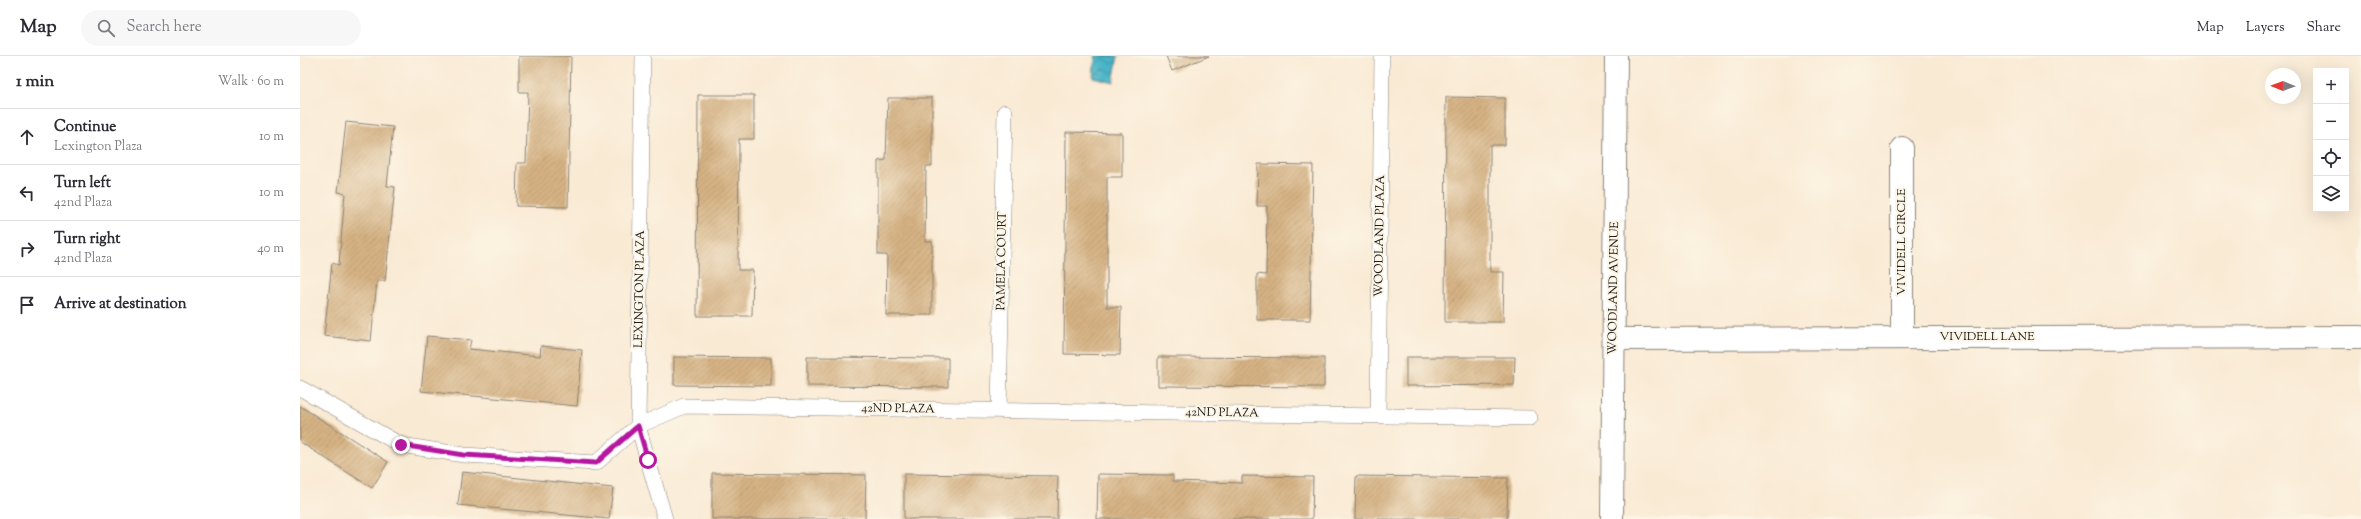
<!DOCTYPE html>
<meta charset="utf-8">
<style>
:root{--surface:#fff;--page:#f7f7f7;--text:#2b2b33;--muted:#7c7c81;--line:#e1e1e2}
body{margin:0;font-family:"Sorts Mill Goudy",serif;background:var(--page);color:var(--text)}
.controls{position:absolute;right:12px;top:12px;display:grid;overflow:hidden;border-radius:0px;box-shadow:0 4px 16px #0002}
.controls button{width:36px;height:36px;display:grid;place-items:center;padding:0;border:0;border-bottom:1px solid var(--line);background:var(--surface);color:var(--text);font:20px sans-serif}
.compass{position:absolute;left:1965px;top:12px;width:36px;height:36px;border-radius:50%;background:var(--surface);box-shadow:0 4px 16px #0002;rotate:271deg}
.stop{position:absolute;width:12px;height:12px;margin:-9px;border:3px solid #b5179e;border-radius:50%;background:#fff}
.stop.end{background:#b5179e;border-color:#fff;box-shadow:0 1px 4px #0008}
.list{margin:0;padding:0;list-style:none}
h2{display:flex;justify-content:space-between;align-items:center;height:52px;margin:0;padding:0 16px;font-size:17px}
h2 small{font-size:13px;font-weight:400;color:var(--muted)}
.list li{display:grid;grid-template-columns:26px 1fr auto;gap:12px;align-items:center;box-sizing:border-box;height:56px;padding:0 16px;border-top:1px solid var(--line)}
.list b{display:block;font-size:15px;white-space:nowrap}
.list p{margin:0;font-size:13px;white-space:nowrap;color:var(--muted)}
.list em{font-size:13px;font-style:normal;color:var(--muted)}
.icon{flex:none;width:22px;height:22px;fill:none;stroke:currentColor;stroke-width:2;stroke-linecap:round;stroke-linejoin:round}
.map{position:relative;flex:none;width:2061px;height:463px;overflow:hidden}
header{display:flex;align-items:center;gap:24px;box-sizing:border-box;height:56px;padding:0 20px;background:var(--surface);border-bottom:1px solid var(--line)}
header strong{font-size:19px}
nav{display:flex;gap:22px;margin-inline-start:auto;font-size:14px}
.search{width:280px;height:36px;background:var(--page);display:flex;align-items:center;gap:10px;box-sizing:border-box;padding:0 14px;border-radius:22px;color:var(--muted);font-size:15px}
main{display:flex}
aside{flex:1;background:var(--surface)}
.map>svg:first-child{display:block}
</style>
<header>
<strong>Map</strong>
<div class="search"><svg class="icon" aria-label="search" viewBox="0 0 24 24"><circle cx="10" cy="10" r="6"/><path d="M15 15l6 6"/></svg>Search here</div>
<nav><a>Map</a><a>Layers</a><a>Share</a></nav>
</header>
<main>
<aside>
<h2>1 min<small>Walk · 60 m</small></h2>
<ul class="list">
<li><svg class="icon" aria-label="ahead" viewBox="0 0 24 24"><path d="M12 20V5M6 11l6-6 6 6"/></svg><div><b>Continue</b><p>Lexington Plaza</p></div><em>10 m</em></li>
<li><svg class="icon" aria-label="left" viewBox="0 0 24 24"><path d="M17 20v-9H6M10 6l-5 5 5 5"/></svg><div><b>Turn left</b><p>42nd Plaza</p></div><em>10 m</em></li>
<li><svg class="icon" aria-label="right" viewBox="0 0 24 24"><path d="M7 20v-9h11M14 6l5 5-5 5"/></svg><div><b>Turn right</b><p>42nd Plaza</p></div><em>40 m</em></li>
<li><svg class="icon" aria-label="arrive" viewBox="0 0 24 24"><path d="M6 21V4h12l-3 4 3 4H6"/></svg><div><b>Arrive at destination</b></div></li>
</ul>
</aside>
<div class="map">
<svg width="2061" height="463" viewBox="0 0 2061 463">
<defs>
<pattern id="water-waves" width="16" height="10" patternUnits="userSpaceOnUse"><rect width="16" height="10" fill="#49b4c7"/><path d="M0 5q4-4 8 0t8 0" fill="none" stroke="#3c92a1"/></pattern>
<pattern id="building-hatch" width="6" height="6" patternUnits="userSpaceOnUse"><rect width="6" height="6" fill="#d5b283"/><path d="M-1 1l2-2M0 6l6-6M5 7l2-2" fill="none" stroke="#b69871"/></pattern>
</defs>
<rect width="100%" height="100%" fill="#fcf5e5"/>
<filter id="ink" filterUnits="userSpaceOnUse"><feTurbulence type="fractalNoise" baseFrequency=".025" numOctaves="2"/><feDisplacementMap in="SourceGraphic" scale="8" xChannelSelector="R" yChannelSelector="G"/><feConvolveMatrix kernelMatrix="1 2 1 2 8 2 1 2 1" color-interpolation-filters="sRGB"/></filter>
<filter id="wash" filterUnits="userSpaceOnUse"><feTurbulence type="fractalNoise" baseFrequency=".012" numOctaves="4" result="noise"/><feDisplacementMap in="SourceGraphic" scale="16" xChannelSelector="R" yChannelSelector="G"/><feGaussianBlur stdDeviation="0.9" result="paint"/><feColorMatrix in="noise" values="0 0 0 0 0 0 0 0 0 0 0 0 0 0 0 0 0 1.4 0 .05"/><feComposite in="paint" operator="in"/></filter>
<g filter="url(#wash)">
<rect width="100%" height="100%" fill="#f9ead4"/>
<!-- water -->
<path fill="url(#water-waves)" stroke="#326872" d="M795,0H818L813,26L793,21Z"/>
<g id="blocks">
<!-- building -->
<path fill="url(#building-hatch)" d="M219,0H271L268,151L216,150L217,107H226L228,36H219Z
M866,0H909L872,15Z
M398,39H454V83H439L438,214H453L452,260H397Z
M1146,41L1205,42V89H1190V216H1204L1203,266H1145Z
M588,42H632V110H626L625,185H632V259H586L587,199H578V105L586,104Z
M46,66L93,71L87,130L95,131L85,225H77L71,285L24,280L32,207L39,209L45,137L38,136Z
M766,76L822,77V121H807V251H821L820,299L764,298Z
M958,108L1013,109L1010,264H957V218L966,219L967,150H957Z
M127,280L171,284L169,293L240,300L241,290L282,294L277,350L121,335Z
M374,301L471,302V330L374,329Z
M507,301L648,302V331L507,330Z
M858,301L1024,302V331L858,330Z
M1106,301H1215L1214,329L1106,330Z
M0,350L88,406L72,432L0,386Z
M162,416L313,432L309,463L158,449Z
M412,417L566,419L565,463H412Z
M604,418L758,420L757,463H604Z
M798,418L873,419V425L942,427V420L1013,421L1012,463H797Z
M1056,420L1208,422L1207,463H1055Z"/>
</g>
</g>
<g filter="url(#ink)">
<use href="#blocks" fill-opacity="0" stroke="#8a8378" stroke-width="1"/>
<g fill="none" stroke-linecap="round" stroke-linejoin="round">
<!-- service casing -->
<g stroke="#8a8378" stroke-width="16">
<path id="service" d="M343,0L338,370L365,463
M0,332L101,389L164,399L296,407L338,370L384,350L1230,362
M699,355L705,56
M1078,359L1082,0"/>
</g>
<!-- minor casing -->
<g stroke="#8a8378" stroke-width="24">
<path id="minor" d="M1602,92V281
M1314,283L2061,281
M1312,463L1316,0"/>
</g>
<!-- service -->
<use href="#service" stroke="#fff" stroke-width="15"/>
<!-- minor -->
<use href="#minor" stroke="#fff" stroke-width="22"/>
</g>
</g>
<g fill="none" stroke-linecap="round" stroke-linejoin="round" filter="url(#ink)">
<!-- route -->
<path stroke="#b5179e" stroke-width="5" d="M101,389L164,399L296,407L338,370L348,404"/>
</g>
<g text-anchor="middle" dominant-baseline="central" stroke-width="4" stroke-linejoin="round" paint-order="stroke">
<!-- street labels -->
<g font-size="12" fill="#1c1c1c" stroke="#fcf5e5">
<text transform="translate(1080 180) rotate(-89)">WOODLAND PLAZA</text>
<text transform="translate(1602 186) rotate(-90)">VIVIDELL CIRCLE</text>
<text transform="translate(702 205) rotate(-89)">PAMELA COURT</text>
<text transform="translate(1314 232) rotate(-89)">WOODLAND AVENUE</text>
<text transform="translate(340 233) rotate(-89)">LEXINGTON PLAZA</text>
<text x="1687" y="281">VIVIDELL LANE</text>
<text transform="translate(598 353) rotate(1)">42ND PLAZA</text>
<text transform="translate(922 357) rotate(1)">42ND PLAZA</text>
</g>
</g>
</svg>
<div class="controls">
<button>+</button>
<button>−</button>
<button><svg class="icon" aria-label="locate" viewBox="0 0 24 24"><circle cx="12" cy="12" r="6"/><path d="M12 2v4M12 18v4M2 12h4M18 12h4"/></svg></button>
<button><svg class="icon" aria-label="layers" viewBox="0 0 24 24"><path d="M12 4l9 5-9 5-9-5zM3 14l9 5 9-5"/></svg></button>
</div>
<svg class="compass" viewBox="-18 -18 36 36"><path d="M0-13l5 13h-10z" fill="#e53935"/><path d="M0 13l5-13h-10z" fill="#7c7c81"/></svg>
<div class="stop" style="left:348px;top:404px"></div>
<div class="stop end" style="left:101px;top:389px"></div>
</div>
</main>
